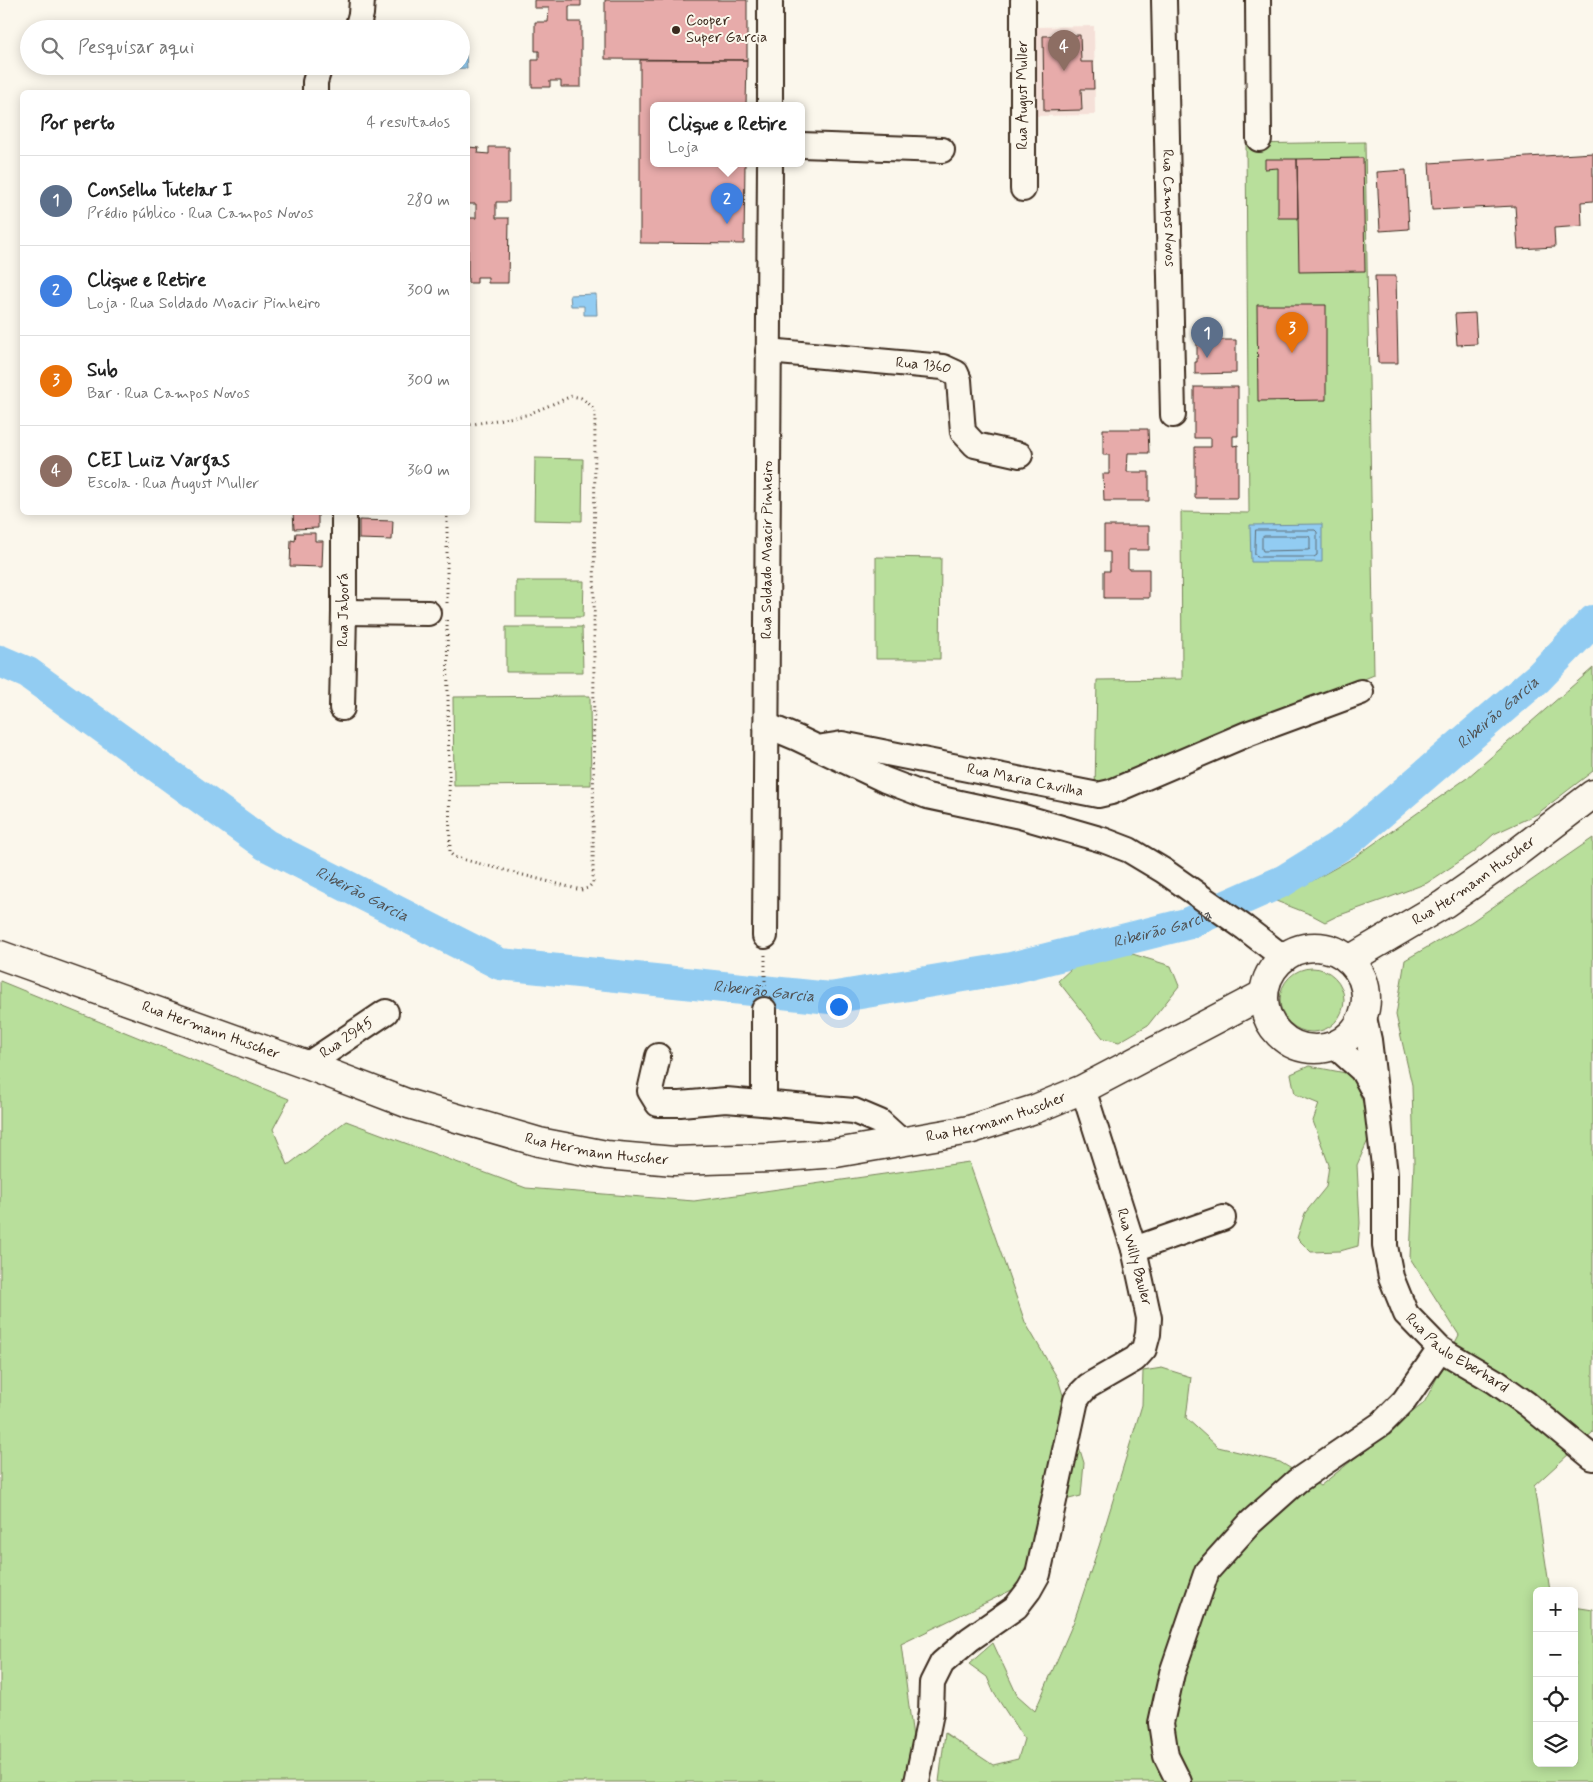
<!DOCTYPE html>
<html lang="pt">
<meta charset="utf-8">
<style>
:root{--surface:#fff;--page:#f2f2f2;--text:#222;--muted:#767676;--line:#e0e0e0;--accent:#b45309}
body{margin:0;font-family:Mynerve,sans-serif;background:var(--page);color:var(--text)}
.controls{position:absolute;right:15px;bottom:15px;display:grid;overflow:hidden;border-radius:8px;box-shadow:0 2px 12px #0003}
.controls button{width:45px;height:45px;display:grid;place-items:center;padding:0;border:0;border-bottom:1px solid var(--line);background:var(--surface);color:var(--text);font:25px sans-serif}
.you{position:absolute;left:838px;top:1006px;width:18px;height:18px;margin:-12px;border:4px solid #fff;border-radius:50%;background:#1a73e8;box-shadow:0 0 0 8px #1a73e833}
.badge{display:grid;place-items:center;width:32px;height:32px;border-radius:50%;background:var(--accent);color:#fff;font-size:16px;font-weight:700}
.pin{position:absolute;translate:-50% -41px;filter:drop-shadow(0 1px 2px #0008)}
.pin::after{content:'';position:absolute;top:26px;width:18px;height:15px;background:inherit;clip-path:polygon(0 0,100% 0,50% 100%)}
.popup{position:absolute;left:650px;top:102px;width:155px;height:65px;box-sizing:border-box;display:grid;place-content:center;border-radius:8px;background:var(--surface);filter:drop-shadow(0 1px 4px #0005);font-size:16px;white-space:nowrap;color:var(--muted)}
.popup b{font-size:19px;color:var(--text)}
.popup::after{content:'';position:absolute;left:50%;top:100%;margin-left:-10px;border:10px solid transparent;border-top-color:var(--surface)}
.list{margin:0;padding:0;list-style:none}
h2{display:flex;justify-content:space-between;align-items:center;height:65px;margin:0;padding:0 20px;font-size:21px}
h2 small{font-size:16px;font-weight:400;color:var(--muted)}
.list li{display:grid;grid-template-columns:32px 1fr auto;gap:15px;align-items:center;box-sizing:border-box;height:90px;padding:0 20px;border-top:1px solid var(--line)}
.list b{display:block;font-size:19px;white-space:nowrap}
.list p{margin:0;font-size:16px;white-space:nowrap;color:var(--muted)}
.list em{font-size:16px;font-style:normal;color:var(--muted)}
.icon{flex:none;width:28px;height:28px;fill:none;stroke:currentColor;stroke-width:2;stroke-linecap:round;stroke-linejoin:round}
.map{position:relative;flex:none;width:1593px;height:1782px;overflow:hidden}
.search{position:absolute;background:var(--surface);box-shadow:0 2px 12px #0003;left:20px;top:20px;width:450px;height:55px;display:flex;align-items:center;gap:12px;box-sizing:border-box;padding:0 18px;border-radius:28px;color:var(--muted);font-size:19px}
.panel{position:absolute;background:var(--surface);box-shadow:0 2px 12px #0003;left:20px;top:90px;width:450px;height:425px;border-radius:8px}
.map>svg:first-child{display:block}
</style>
<div class="map">
<svg width="1593" height="1782" viewBox="0 0 1593 1782">
<rect width="100%" height="100%" fill="#fbf7ec"/>
<filter id="ink" filterUnits="userSpaceOnUse"><feTurbulence type="fractalNoise" baseFrequency=".02" numOctaves="2"/><feDisplacementMap in="SourceGraphic" scale="10" xChannelSelector="R" yChannelSelector="G"/><feConvolveMatrix kernelMatrix="1 2 1 2 8 2 1 2 1" color-interpolation-filters="sRGB"/></filter>
<g filter="url(#ink)">
<!-- built -->
<path fill="#f5e0d8" d="M1094,26L1095,115L1034,116L1033,27Z"/>
<!-- green -->
<path fill="#b8df9b" stroke="#7a845c" d="M1365,142L1374,675L1095,791L1097,680L1182,679L1181,512L1249,513L1246,144Z
M535,458L583,459L582,521L534,520Z
M876,557L941,558L940,659H876Z
M516,581H584L583,617H516Z
M506,627H582L583,672H506Z
M1593,668V771L1537,814L1494,834L1474,852L1427,883L1388,898L1337,916L1325,922L1312,915L1276,901L1355,857L1467,778Z
M590,696L591,785L454,786L453,697Z
M1593,838V1432L1534,1486L1550,1591H1537V1763H1574V1607L1593,1610V1782H939L945,1733L993,1765L1018,1759L1024,1739L994,1693L987,1677L969,1664L993,1643L1017,1695L1035,1711L1074,1621L1099,1546L1142,1405L1143,1371L1162,1368L1191,1377L1186,1418L1218,1447L1280,1462L1320,1486L1424,1403L1459,1335L1410,1258L1414,1163L1412,1085L1396,1015L1405,960L1471,922Z
M1126,952L1171,966L1179,986L1148,1025L1119,1042L1103,1038L1058,981L1073,967Z
M1280 1000a32 32 0 1 1 64 0a32 32 0 1 1-64 0Z
M0,981L289,1099L273,1129L288,1165L346,1121L526,1188L694,1201L969,1162L1025,1322L1058,1379L1084,1463L1081,1496L1061,1501L1022,1585L901,1644L917,1769L912,1782H0Z
M1309,1066L1351,1074L1365,1107L1368,1140L1357,1165L1360,1223L1358,1246L1340,1251L1311,1252L1297,1238L1305,1213L1326,1187L1329,1165L1313,1121L1319,1104L1295,1094L1291,1074Z"/>
<!-- water -->
<path fill="#92ccf2" stroke="#6f8b9d" d="M466,55L467,68L446,69V66H461V56Z
M596,294L597,315H584V306H571L570,295Z
M1322,524V562H1251L1250,525Z"/>
<g fill="none" stroke-linecap="round" stroke-linejoin="round">
<!-- shore -->
<path stroke="#5e6b73" stroke-width="1" d="M1256,530H1315L1317,532V555L1314,557H1257L1255,555Z
M1264,536H1309L1310,538V549L1308,550L1263,551L1262,549V538Z"/>
<!-- river -->
<path stroke="#92ccf2" stroke-width="32" id="s1" d="M0,661L28,673L266,845L500,964L830,998L1011,968L1186,924L1283,881L1349,840L1538,678L1593,621"/>
</g>
<!-- building -->
<path fill="#e7abaa" stroke="#3b2a1e" d="M534,0H581V6H569V22H581V87H561V81H550V87H532V60H539V51H535V22H548L549,8H534Z
M605,0H747V60L605,59Z
M1080,35L1081,62H1093L1094,89H1081L1082,110L1044,111L1043,36Z
M640,60H747L746,105H653V163H745L744,244L640,243Z
M468,147L479,148L478,153L489,154V147H509V202H496V218H509L508,283H488V277H477V283H468V218H476V204H468Z
M1593,153V201L1581,202L1582,226L1554,228L1555,247L1518,249L1515,206L1432,210L1429,163Z
M1363,158L1365,271L1299,272L1297,159Z
M1265,159H1297L1298,218H1278V168L1265,169Z
M1406,170L1409,229L1380,231L1377,172Z
M1375,276H1396L1398,363H1378Z
M1257,305H1326V400L1258,401Z
M1475,313L1477,344L1457,345L1455,314Z
M1197,340H1236V373L1195,374V362H1197Z
M1194,387H1238V436H1233V446L1238,445V498H1195V447H1211V438H1194Z
M1103,429H1148L1149,453H1128L1127,472H1149V501H1104L1103,474H1109V455H1103Z
M293,512H318V528L294,529Z
M359,520L393,521L392,540L359,539Z
M1104,526H1149V550H1128V569H1149V598H1104V571H1110V552H1104Z
M296,533H315V541H323L322,567L290,566L291,540L295,541Z"/>
<g fill="none" stroke-linecap="round" stroke-linejoin="round">
<!-- minor casing -->
<g stroke="#3b2a1e" stroke-width="28">
<g id="minor">
<path d="M1023,0V189"/>
<path id="s2" d="M1164,0L1173,415"/>
<path d="M1258,0L1259,139"/>
<path d="M357,29L361,14L362,0"/>
<path d="M315,92V82L320,66"/>
<path d="M770,105V0"/>
<path d="M801,145L942,150"/>
<path id="s3" d="M768,351L943,367L956,373L959,380L963,432L975,445L1020,455"/>
<path d="M344,612L428,613"/>
<path id="s4" d="M342,708L344,612V512"/>
<path d="M766,725L797,738L885,780L927,796L1020,816L1103,840L1129,850L1164,871L1245,928L1284,958"/>
<path id="s5" d="M823,747L842,744L1098,795L1111,792L1247,734L1361,692"/>
<path id="s6" d="M765,936L770,163"/>
<path id="s7" d="M1363,1013L1369,1040L1385,1174V1246L1391,1277L1406,1314L1440,1349L1496,1382L1527,1404L1593,1458"/>
<path d="M1334,1045L1362,1070L1372,1088"/>
<path d="M658,1056L650,1091L658,1104H680L726,1100L854,1111L880,1122L902,1142"/>
<path id="s8" d="M307,1065L386,1012"/>
<path d="M764,1103V1010"/>
<path d="M1134,1249L1223,1218"/>
<path d="M917,1782L931,1713L932,1683L942,1663L970,1639L1016,1607L1029,1590L1038,1574L1076,1400L1081,1393L1088,1386L1135,1359L1144,1349L1148,1334L1149,1318L1134,1249L1083,1089"/>
<path d="M1179,1782L1166,1756L1161,1723L1172,1673L1207,1571L1251,1522L1297,1481L1381,1424L1404,1401L1440,1349"/>
</g>
</g>
<!-- major casing -->
<g stroke="#3b2a1e" stroke-width="31">
<g id="major">
<circle cx="1315" cy="998" r="51"/>
<path id="s9" d="M0,955L307,1065L409,1104L539,1142L606,1155L674,1161L770,1158L836,1153L969,1130L1035,1109L1083,1089L1264,994"/>
<path id="s10" d="M1349,960L1444,904L1511,857L1593,794"/>
</g>
</g>
<!-- path -->
<path stroke="#3b2a1e" stroke-width="3" stroke-dasharray="1 4" stroke-linecap="butt" d="M447,512V606
M447,620L450,853L454,857L581,890L588,888L593,883L595,412L592,406L581,398L572,396L526,415L468,425
M765,991V955"/>
<!-- minor -->
<use href="#minor" stroke="#fbf7ec" stroke-width="24"/>
<!-- major -->
<use href="#major" stroke="#fbf7ec" stroke-width="28"/>
</g>
</g>
<!-- markers -->
<circle fill="#3b2a1e" stroke="#fbf7ec" stroke-width="2" cx="676" cy="30" r="5"/>
<g text-anchor="middle" dominant-baseline="central" stroke-width="4" stroke-linejoin="round" paint-order="stroke">
<!-- poi labels -->
<g font-size="15" fill="#3b2a1e" stroke="#fbf7ec" text-anchor="start">
<text x="686" y="21">Cooper<tspan x="686" dy="17">Super Garcia</tspan></text>
</g>
<!-- street labels -->
<g font-size="15" fill="#3b2a1e" stroke="#fbf7ec">
<text transform="translate(1023 95) rotate(-90)">Rua August Muller</text>
<text stroke="none"><textPath href="#s2" startOffset="208">Rua Campos Novos</textPath></text>
<text stroke="none"><textPath href="#s3" startOffset="156">Rua 1360</textPath></text>
<text stroke="none"><textPath href="#s6" startOffset="386">Rua Soldado Moacir Pinheiro</textPath></text>
<text stroke="none"><textPath href="#s4" startOffset="98">Rua Jaborá</textPath></text>
<text stroke="none"><textPath href="#s5" startOffset="206">Rua Maria Cavilha</textPath></text>
<text stroke="none"><textPath href="#s10" startOffset="148">Rua Hermann Huscher</textPath></text>
<text stroke="none"><textPath href="#s9" startOffset="224">Rua Hermann Huscher</textPath></text>
<text stroke="none"><textPath href="#s8" startOffset="48">Rua 2945</textPath></text>
<text stroke="none"><textPath href="#s9" startOffset="1034">Rua Hermann Huscher</textPath></text>
<text stroke="none"><textPath href="#s9" startOffset="629">Rua Hermann Huscher</textPath></text>
<text transform="translate(1134 1257) rotate(75)">Rua Willy Bauler</text>
<text stroke="none"><textPath href="#s7" startOffset="371">Rua Paulo Eberhard</textPath></text>
</g>
<!-- water labels -->
<g font-size="16" font-style="italic" fill="#515253" stroke="#fbf7ec">
<text stroke="none"><textPath href="#s1" startOffset="1662">Ribeirão Garcia</textPath></text>
<text stroke="none"><textPath href="#s1" startOffset="432">Ribeirão Garcia</textPath></text>
<text stroke="none"><textPath href="#s1" startOffset="1258">Ribeirão Garcia</textPath></text>
<text stroke="none"><textPath href="#s1" startOffset="852">Ribeirão Garcia</textPath></text>
</g>
</g>
</svg>
<div class="controls">
<button>+</button>
<button>−</button>
<button><svg class="icon" aria-label="locate" viewBox="0 0 24 24"><circle cx="12" cy="12" r="6"/><path d="M12 2v4M12 18v4M2 12h4M18 12h4"/></svg></button>
<button><svg class="icon" aria-label="layers" viewBox="0 0 24 24"><path d="M12 4l9 5-9 5-9-5zM3 14l9 5 9-5"/></svg></button>
</div>
<div class="you"></div>
<div class="pin badge" style="left:1207px;top:358px;background:#5c6f8a">1</div>
<div class="pin badge" style="left:727px;top:224px;background:#3f7fe0">2</div>
<div class="popup"><b>Clique e Retire</b>Loja</div>
<div class="pin badge" style="left:1292px;top:353px;background:#e8710a">3</div>
<div class="pin badge" style="left:1064px;top:71px;background:#8d6e63">4</div>
<div class="search"><svg class="icon" aria-label="search" viewBox="0 0 24 24"><circle cx="10" cy="10" r="6"/><path d="M15 15l6 6"/></svg>Pesquisar aqui</div>
<section class="panel">
<h2>Por perto<small>4 resultados</small></h2>
<ul class="list">
<li><span class="badge" style="background:#5c6f8a">1</span><div><b>Conselho Tutelar I</b><p>Prédio público · Rua Campos Novos</p></div><em>280 m</em></li>
<li><span class="badge" style="background:#3f7fe0">2</span><div><b>Clique e Retire</b><p>Loja · Rua Soldado Moacir Pinheiro</p></div><em>300 m</em></li>
<li><span class="badge" style="background:#e8710a">3</span><div><b>Sub</b><p>Bar · Rua Campos Novos</p></div><em>300 m</em></li>
<li><span class="badge" style="background:#8d6e63">4</span><div><b>CEI Luiz Vargas</b><p>Escola · Rua August Muller</p></div><em>360 m</em></li>
</ul>
</section>
</div>
